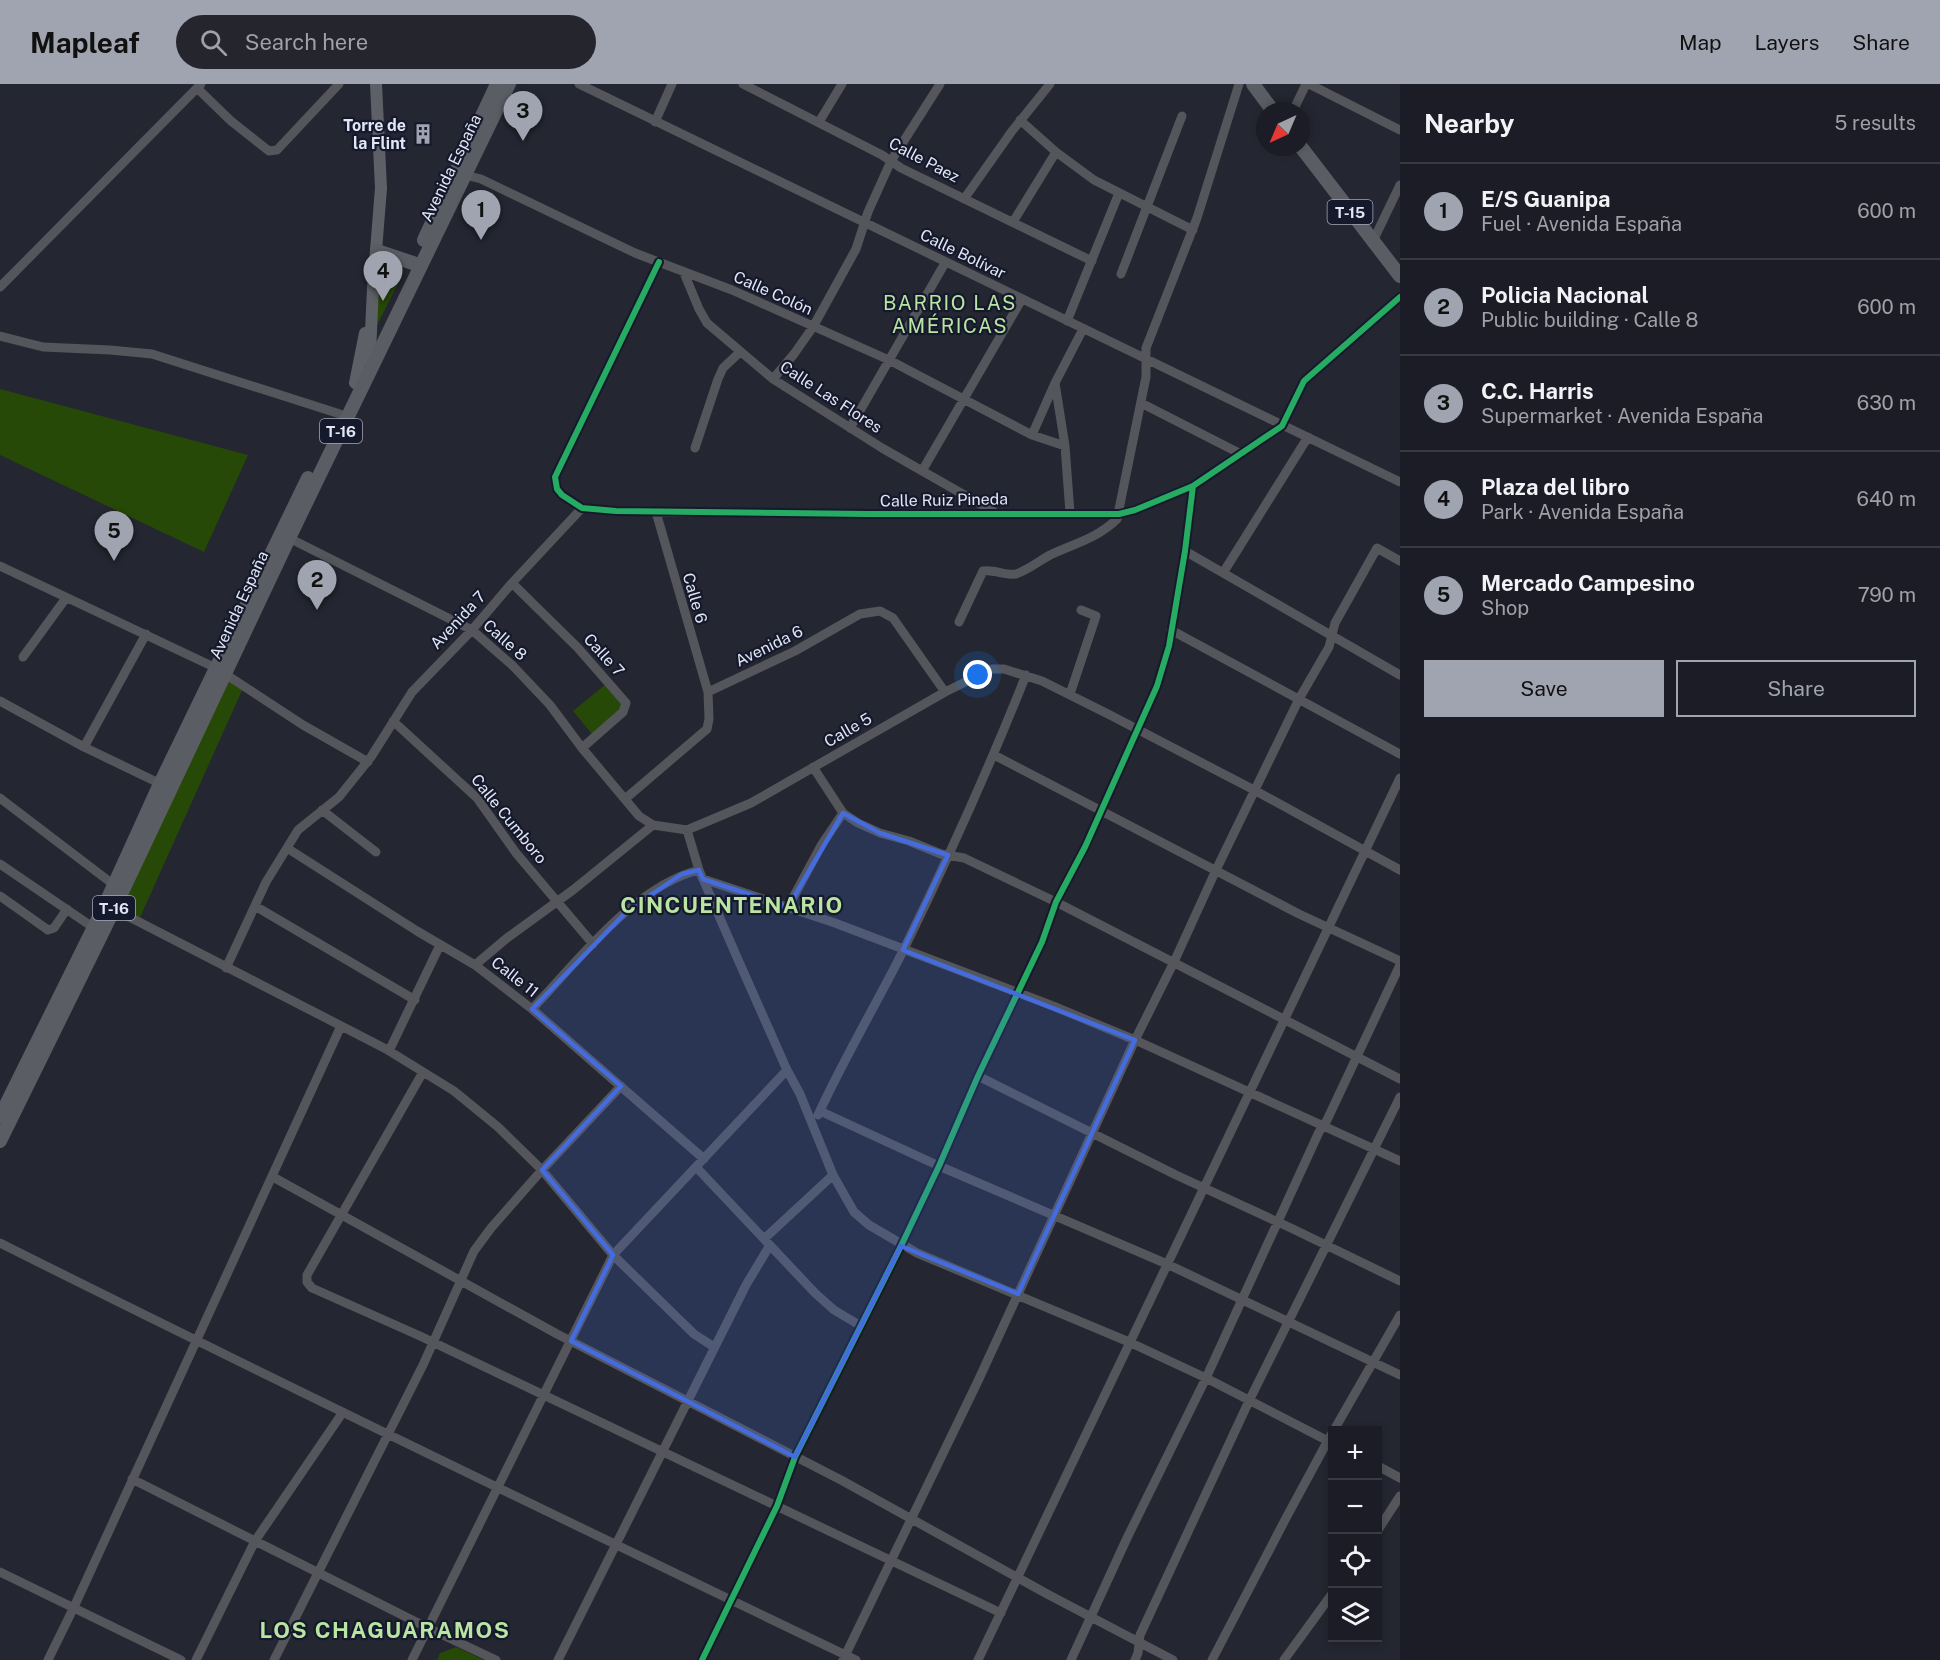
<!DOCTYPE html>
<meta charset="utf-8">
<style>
:root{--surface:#1b1c25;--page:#24252d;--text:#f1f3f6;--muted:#a0a1a7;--line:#393a42;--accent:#a0a3b0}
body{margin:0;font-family:"Public Sans",sans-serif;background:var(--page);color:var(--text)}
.controls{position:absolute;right:18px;bottom:18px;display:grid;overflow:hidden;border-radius:0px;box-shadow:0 3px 9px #0003}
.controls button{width:54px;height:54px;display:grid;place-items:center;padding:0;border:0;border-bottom:2px solid var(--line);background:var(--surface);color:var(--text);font:30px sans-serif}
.compass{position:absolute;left:1256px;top:18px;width:54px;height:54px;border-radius:50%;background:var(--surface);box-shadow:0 3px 9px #0003;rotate:224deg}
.you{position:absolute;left:978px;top:591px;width:21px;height:21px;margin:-15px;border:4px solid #fff;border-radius:50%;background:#1a73e8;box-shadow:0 0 0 9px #1a73e833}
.badge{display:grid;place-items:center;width:39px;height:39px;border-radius:50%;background:var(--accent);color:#111;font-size:20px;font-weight:700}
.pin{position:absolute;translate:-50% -50px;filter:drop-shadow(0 2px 3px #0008)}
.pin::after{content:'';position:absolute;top:32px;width:21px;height:18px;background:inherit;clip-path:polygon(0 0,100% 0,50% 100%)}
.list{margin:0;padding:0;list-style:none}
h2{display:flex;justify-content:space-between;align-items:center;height:78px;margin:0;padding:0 24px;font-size:26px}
h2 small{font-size:20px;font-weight:400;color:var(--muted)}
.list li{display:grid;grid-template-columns:39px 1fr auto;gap:18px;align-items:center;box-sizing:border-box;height:96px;padding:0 24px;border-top:2px solid var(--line)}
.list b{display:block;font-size:22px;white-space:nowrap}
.list p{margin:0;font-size:20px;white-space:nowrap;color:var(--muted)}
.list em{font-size:20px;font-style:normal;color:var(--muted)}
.actions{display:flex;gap:12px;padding:18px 24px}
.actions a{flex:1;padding:14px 0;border:2px solid var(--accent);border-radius:0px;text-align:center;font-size:21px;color:var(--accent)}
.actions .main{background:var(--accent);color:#111}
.icon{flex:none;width:33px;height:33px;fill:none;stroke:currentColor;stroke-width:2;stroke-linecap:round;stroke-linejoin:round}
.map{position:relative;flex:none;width:1400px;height:1576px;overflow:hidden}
header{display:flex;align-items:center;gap:36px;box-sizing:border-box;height:84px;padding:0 30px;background:var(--accent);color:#111}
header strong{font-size:28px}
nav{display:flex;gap:33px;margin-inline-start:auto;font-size:21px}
.search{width:420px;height:54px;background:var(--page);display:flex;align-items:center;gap:15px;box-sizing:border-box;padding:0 21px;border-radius:33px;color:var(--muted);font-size:22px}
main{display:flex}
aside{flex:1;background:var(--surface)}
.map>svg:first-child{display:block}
</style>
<header>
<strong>Mapleaf</strong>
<div class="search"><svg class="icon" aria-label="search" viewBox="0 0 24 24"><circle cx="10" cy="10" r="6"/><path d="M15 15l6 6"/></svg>Search here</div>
<nav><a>Map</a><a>Layers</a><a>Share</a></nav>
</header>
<main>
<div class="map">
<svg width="1400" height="1576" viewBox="0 0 1400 1576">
<rect width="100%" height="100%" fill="#242631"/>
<!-- green -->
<path fill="#274907" d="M378,181L403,190L376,243Z
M0,305L248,371L204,468L0,371Z
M225,590L244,602L138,838L114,825Z
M606,600L625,623L592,650L573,627Z
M456,1563L484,1576H437L440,1569Z"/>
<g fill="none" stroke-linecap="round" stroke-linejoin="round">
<!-- minor -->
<path stroke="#54565b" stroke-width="9" d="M579,0L1400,398
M743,0L882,71L901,84L1092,177
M1309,0L1400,46
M197,4L231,37L269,67L277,66L339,0
M1293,27L1306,0
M1020,36L1056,68L1094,96L1193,146
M655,38L672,0
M819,38L842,0
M465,91L481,95L635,169L732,206L889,276L1032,351L1065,362
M964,115L1012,47L1050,0
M1013,138L1056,68
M1373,157L1400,101
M659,178L555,393L557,405L562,411L582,424L616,427L867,430H1119L1135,426L1193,402L1282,342L1304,297L1400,213
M684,189L699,225L707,239L773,295L882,364L994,428
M1121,190L1182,32
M0,203L201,0
M1067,237L1119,109
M0,252L43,263L110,266L152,270L340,330
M773,295L794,270L813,243L856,165L868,128L891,77L940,0
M1055,299L1065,362L1070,429
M1141,319L1241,370
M850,344L945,179
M1032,351L1055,299L1083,245
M695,364L718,295L723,284L740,268
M922,387L1022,215
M656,428L708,608
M289,454L472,546L513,582L550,621L582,664L639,732L653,741
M1185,467L1400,591
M0,482L216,584L303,641L368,678
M1223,489L1308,353
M512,499L578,564L626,619L623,628L582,664
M959,538L983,487C994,485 1006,492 1016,490C1028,486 1039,477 1050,471C1073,460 1098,454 1117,435L1146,293V264L1197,134L1239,0
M1171,546L1400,670
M23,573L66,514
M1070,610L1096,532L1081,526
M0,617L84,663L165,702
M393,637L477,714L516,769L593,860
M84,663L146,550
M994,671L1299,830L1400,877
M813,683L843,729L858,739L880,749L909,757L941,770L964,774L1056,818L1400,995
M0,714L114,801
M625,715L707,645L709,635L708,608L795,567L860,530L880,527L893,534L945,608
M322,726L376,768
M687,746L699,786L736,871L787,986L800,1010L833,1091L854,1128L869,1141L917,1169L1129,1258L1206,1294L1332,1359
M687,746L751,719L945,608L992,585H1004L1042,597L1110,631L1256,707L1400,786
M287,764L417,847L475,881L532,925L704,1075
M0,780L94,844
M703,795L835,839L1053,922L1135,956L1400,1077
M0,812L48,846L54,844L67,825
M255,822L415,916
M110,823L386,965L454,1007L498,1043L542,1086L613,1171L694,1250L714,1263
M788,823L822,760L843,729
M475,881L507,854L573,806L653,741L687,746
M226,884L266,798L298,746L339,713L371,673L412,608L472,546L512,499L582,424
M532,925C577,878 634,802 699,786
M389,967L440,861
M423,988L307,1191V1198L312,1204L420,1252L1001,1529
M978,992L1176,1091L1293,1145L1400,1197
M820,1027L939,1082L1167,1180L1400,1291
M818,1031C844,974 876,921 904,865C948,775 989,684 1026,591
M696,1083L815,1209L834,1226L861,1242
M273,1093L557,1250L841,1396L1049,1511L1173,1576
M764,1155L833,1091
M0,1159C284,1301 570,1439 856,1576
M1334,1346L1400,1231
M1378,1382L1400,1394
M132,1395L428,1544L496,1576
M1378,1446L1400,1412
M0,1488L181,1576
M48,1576L74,1523L341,942
M196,1576L255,1457L343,1328
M274,1576L423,1281L474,1167L491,1144L542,1086L621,1002
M412,1576L613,1171L787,986
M558,1576L746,1201L770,1161
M702,1576L777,1422L795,1373L901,1162L939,1082L978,992L1042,858L1056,818L1085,763L1157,602L1169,562L1185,467L1193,402
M843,1576L978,1297L1135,956L1174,878L1216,786L1299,615L1329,563L1335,539L1377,464L1400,477
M978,1576L1400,694
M1071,1576L1127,1454L1206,1294L1319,1048L1327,1036L1400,881
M1135,1576L1138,1569L1140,1551L1249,1317L1400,1013
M1212,1576L1286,1434L1332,1349
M1284,1576L1332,1510"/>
<!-- major -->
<path stroke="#5e6067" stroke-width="12" d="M371,286L370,268L373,204L381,104L376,0
M355,299L365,249"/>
<!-- highway -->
<path stroke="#5b5d64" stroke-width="14" d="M1253,0L1273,27
M1301,63L1400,192
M424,156L497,0
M377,167L413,179
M0,1033L105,821L160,700L308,394
M0,1057L114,825L289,454L509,0"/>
<!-- cycleway casing -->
<g stroke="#15192c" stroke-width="10">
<path id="cycleway" d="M659,178L555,393L557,405L562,411L582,424L616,427L867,430H1119L1135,426L1193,402L1282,342L1304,297L1400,213
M702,1576L777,1422L795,1373L901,1162L939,1082L978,992L1042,858L1056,818L1085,763L1157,602L1169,562L1185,467L1193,402"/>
</g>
<!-- cycleway -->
<use href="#cycleway" stroke="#26ab63" stroke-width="6"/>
</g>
<!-- marked area -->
<path fill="#446cde" fill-opacity="0.2" stroke="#446cde" stroke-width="4.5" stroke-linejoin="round" d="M843,729L880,749L948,771L903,866L1135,956L1018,1210L901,1162L795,1373L571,1257L613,1171L542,1086L621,1002L532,925L628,826L682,790L699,786L703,795L788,823Z"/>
<!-- icons -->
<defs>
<g id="building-bare" transform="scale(1.62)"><path d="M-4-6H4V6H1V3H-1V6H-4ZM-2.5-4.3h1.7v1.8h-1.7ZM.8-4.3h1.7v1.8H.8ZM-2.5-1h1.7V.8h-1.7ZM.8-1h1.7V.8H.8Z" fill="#a0a3b0" stroke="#15192c" stroke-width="2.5" paint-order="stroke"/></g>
</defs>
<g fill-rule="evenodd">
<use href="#building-bare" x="423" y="50"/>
</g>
<g text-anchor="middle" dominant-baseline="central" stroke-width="4.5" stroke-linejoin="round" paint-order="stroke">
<!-- shield labels -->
<g fill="#15192c" stroke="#a4a8b8" stroke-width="1.5">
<rect x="1327.5" y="116" width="45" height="24" rx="4.5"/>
<rect x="320" y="335" width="42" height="24" rx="4.5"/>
<rect x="93" y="812" width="42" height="24" rx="4.5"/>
</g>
<g font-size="15" font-weight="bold" fill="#e2e6f4">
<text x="1350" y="128">T-15</text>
<text x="341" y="347">T-16</text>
<text x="114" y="824">T-16</text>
</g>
<!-- poi labels -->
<g font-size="16" font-weight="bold" fill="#e2e6f4" stroke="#15192c" text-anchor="end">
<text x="406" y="41">Torre de<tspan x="406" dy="18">la Flint</tspan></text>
</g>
<!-- street labels -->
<g font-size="16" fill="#e2e6f4" stroke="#15192c">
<text transform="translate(924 76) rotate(28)">Calle Paez</text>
<text transform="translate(451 84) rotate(-64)">Avenida España</text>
<text transform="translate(963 170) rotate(26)">Calle Bolívar</text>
<text transform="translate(773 209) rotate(24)">Calle Colón</text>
<text transform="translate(831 313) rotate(33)">Calle Las Flores</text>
<text transform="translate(944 416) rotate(-1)">Calle Ruiz Pineda</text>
<text transform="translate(695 514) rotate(74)">Calle 6</text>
<text transform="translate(239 521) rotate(-65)">Avenida España</text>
<text transform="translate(458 536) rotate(-47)">Avenida 7</text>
<text transform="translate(505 556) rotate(42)">Calle 8</text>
<text transform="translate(769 562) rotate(-26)">Avenida 6</text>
<text transform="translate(604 571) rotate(48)">Calle 7</text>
<text transform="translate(848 646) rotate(-30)">Calle 5</text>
<text transform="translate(509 735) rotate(51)">Calle Cumboro</text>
<text transform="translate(515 893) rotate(38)">Calle 11</text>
</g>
<!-- quarter labels -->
<g font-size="20" letter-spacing="1.5" fill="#bae4a1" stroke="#15192c">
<text x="950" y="219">BARRIO LAS<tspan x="950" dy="23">AMÉRICAS</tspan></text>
</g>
<!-- district labels -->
<g font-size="22" font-weight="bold" letter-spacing="1.5" fill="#bae4a1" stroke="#15192c">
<text x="732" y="821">CINCUENTENARIO</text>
<text x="385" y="1546">LOS CHAGUARAMOS</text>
</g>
</g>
</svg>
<div class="controls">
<button>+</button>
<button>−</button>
<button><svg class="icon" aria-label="locate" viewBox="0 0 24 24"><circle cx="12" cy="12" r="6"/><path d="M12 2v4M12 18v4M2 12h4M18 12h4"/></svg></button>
<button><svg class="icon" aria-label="layers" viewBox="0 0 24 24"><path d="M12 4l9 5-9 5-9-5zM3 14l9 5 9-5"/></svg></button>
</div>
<svg class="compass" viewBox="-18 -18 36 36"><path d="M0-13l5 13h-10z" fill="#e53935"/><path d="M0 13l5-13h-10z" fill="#a0a1a7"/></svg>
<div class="you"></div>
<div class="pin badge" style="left:481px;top:156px">1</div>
<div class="pin badge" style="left:317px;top:526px">2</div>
<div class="pin badge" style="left:523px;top:57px">3</div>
<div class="pin badge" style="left:383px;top:217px">4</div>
<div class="pin badge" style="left:114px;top:477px">5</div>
</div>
<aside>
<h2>Nearby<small>5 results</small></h2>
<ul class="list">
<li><span class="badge">1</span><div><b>E/S Guanipa</b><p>Fuel · Avenida España</p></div><em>600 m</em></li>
<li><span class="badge">2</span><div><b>Policia Nacional</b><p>Public building · Calle 8</p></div><em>600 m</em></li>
<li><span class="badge">3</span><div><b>C.C. Harris</b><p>Supermarket · Avenida España</p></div><em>630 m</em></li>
<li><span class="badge">4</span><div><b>Plaza del libro</b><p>Park · Avenida España</p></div><em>640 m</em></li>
<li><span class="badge">5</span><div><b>Mercado Campesino</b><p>Shop</p></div><em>790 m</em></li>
</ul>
<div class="actions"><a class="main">Save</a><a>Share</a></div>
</aside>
</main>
